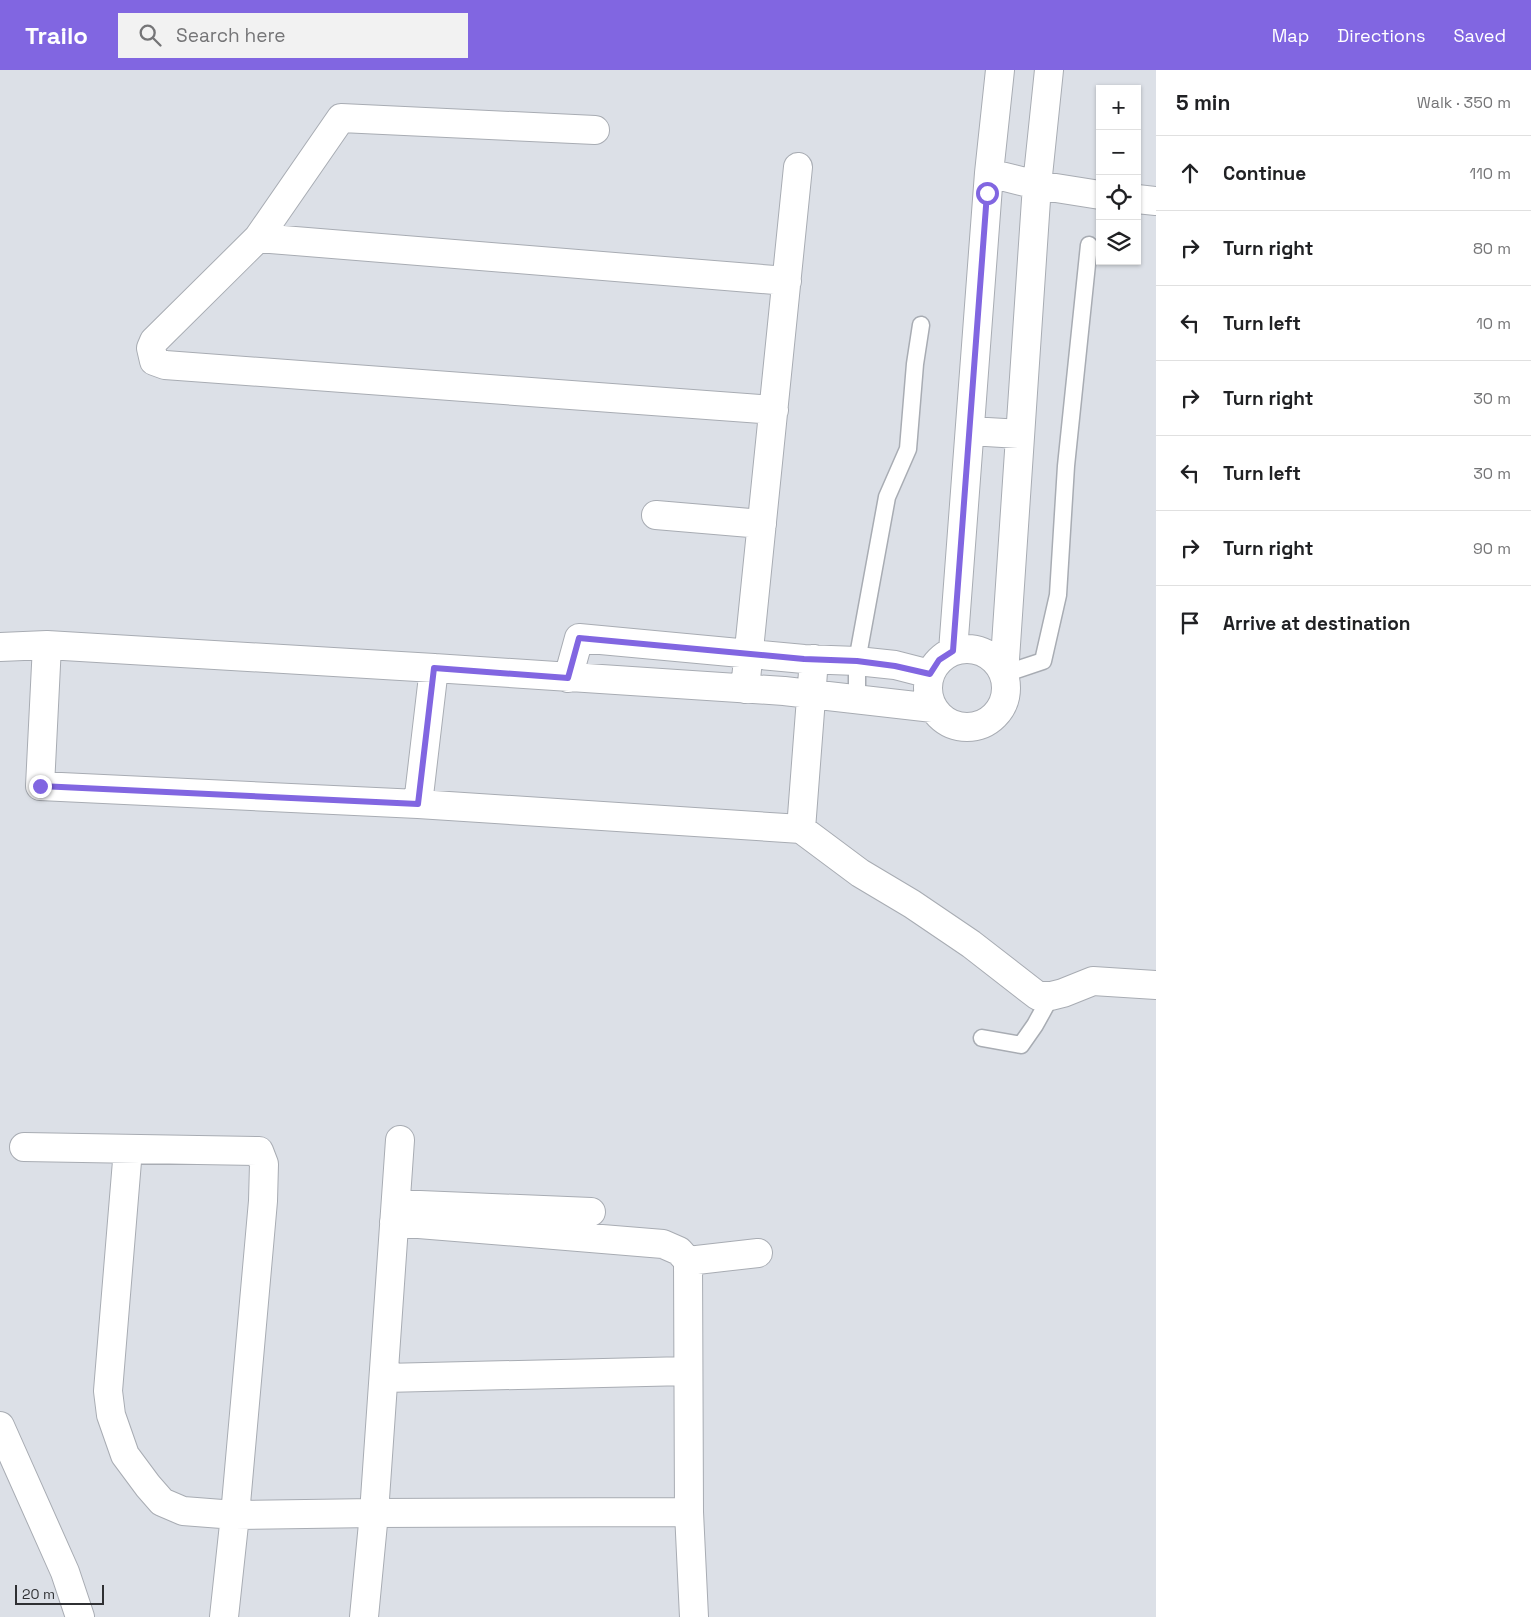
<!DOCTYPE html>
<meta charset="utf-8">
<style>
:root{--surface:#fff;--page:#f2f2f2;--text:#202124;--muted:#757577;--line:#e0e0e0;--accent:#8166e1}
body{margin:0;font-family:"Space Grotesk",sans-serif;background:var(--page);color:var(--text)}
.controls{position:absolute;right:15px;top:15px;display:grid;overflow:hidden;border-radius:0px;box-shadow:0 1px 4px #0004}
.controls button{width:45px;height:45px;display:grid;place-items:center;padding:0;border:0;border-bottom:1px solid var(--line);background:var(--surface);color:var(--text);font:25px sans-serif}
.scale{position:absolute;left:15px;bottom:12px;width:89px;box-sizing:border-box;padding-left:5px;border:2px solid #2f3033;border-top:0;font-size:14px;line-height:18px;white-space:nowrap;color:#2f3033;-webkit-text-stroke:4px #dce0e7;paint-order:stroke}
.stop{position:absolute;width:15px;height:15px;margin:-11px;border:4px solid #8166e1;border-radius:50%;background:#fff}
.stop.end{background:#8166e1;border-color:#fff;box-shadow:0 1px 5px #0008}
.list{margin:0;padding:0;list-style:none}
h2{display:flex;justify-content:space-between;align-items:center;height:65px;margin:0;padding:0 20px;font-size:21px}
h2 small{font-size:16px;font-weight:400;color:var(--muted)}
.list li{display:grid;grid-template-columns:32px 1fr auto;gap:15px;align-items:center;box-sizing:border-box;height:75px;padding:0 20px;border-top:1px solid var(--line)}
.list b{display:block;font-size:19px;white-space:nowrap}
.list em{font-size:16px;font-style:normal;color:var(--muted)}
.icon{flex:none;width:28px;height:28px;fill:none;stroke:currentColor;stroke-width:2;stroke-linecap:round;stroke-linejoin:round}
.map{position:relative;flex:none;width:1156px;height:1547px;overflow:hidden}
header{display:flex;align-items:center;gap:30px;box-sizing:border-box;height:70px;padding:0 25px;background:var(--accent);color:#fff}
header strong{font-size:24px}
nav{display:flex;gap:28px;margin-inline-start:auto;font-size:18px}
.search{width:350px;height:45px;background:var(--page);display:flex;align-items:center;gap:12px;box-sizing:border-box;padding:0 18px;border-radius:0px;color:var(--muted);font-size:19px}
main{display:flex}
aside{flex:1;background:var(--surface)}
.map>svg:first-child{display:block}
</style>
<header>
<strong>Trailo</strong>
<div class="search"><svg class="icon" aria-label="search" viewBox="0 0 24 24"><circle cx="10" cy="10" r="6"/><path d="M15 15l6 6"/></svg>Search here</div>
<nav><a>Map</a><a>Directions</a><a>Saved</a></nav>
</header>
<main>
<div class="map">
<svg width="1156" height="1547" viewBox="0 0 1156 1547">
<rect width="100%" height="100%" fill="#dce0e7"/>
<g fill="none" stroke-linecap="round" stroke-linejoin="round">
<!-- lane casing -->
<g stroke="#a8acb3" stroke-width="19">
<path id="lane" d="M1004,604L1043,591L1058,525L1066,396L1089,175
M857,629V591L887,427L908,379L915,294L921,255
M982,968L1021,975L1035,955L1051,926"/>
</g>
<!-- street casing -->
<g stroke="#a8acb3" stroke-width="30">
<path id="street" d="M595,60L341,48L258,168L154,271L151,278L154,291L165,295L774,340
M989,103L1037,115L1100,125
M1137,129L1156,131
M258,168L787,211
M970,361L1020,364
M656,445L762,454
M47,575L40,716L418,734L801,759L814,589
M0,577L47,575L434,598L784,621L933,638
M928 618a39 39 0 1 1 78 0a39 39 0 1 1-78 0Z
M953,581L989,103L1000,0
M1004,604L1037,115L1049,0
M568,608L579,568L804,589L857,591L895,595L930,604
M745,619L798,97
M418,734L434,598
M801,759L860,803L912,834L971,874L1038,926H1051L1063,923L1093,911L1156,915
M24,1077L259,1081L264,1094L263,1131L235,1445L224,1547
M128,1079L108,1321L111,1345L125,1385L148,1416L162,1432L183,1441L235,1445L374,1443L689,1442
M396,1134L591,1142
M394,1152L663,1174L679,1181L688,1191L689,1442L694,1547
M688,1191L758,1183
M384,1308L688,1301
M0,1356L65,1502L80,1547
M364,1547L374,1443L400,1070"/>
</g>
<!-- lane -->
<use href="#lane" stroke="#fff" stroke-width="16"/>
<!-- street -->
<use href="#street" stroke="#fff" stroke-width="28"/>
</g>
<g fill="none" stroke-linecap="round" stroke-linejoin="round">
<!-- route -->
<path stroke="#8166e1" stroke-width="6" d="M40,716L418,734L434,598L568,608L579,568L804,589L857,591L895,596L930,604L939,590L953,581L987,123"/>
</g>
</svg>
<div class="controls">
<button>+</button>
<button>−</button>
<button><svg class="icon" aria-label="locate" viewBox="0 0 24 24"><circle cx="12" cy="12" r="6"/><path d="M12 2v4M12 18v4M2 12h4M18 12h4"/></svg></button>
<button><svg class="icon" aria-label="layers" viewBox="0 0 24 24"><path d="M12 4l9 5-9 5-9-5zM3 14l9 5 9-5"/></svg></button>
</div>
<div class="scale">20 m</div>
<div class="stop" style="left:987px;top:123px"></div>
<div class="stop end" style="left:40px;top:716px"></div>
</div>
<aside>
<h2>5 min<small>Walk · 350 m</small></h2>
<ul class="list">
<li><svg class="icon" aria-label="ahead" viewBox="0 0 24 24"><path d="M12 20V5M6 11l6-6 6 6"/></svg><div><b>Continue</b></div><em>110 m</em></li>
<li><svg class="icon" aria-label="right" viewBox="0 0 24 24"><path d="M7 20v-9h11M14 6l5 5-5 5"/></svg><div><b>Turn right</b></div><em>80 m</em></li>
<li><svg class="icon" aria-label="left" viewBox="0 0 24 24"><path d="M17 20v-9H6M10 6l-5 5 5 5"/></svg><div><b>Turn left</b></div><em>10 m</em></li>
<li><svg class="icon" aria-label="right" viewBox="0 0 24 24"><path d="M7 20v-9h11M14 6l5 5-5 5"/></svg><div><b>Turn right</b></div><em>30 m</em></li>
<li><svg class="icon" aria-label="left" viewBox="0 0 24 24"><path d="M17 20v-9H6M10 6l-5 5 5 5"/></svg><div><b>Turn left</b></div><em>30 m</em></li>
<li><svg class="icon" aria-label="right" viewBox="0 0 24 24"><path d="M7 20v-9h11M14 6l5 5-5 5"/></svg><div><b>Turn right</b></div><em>90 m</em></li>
<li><svg class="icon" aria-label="arrive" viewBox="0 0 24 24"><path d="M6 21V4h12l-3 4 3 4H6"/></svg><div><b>Arrive at destination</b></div></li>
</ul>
</aside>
</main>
